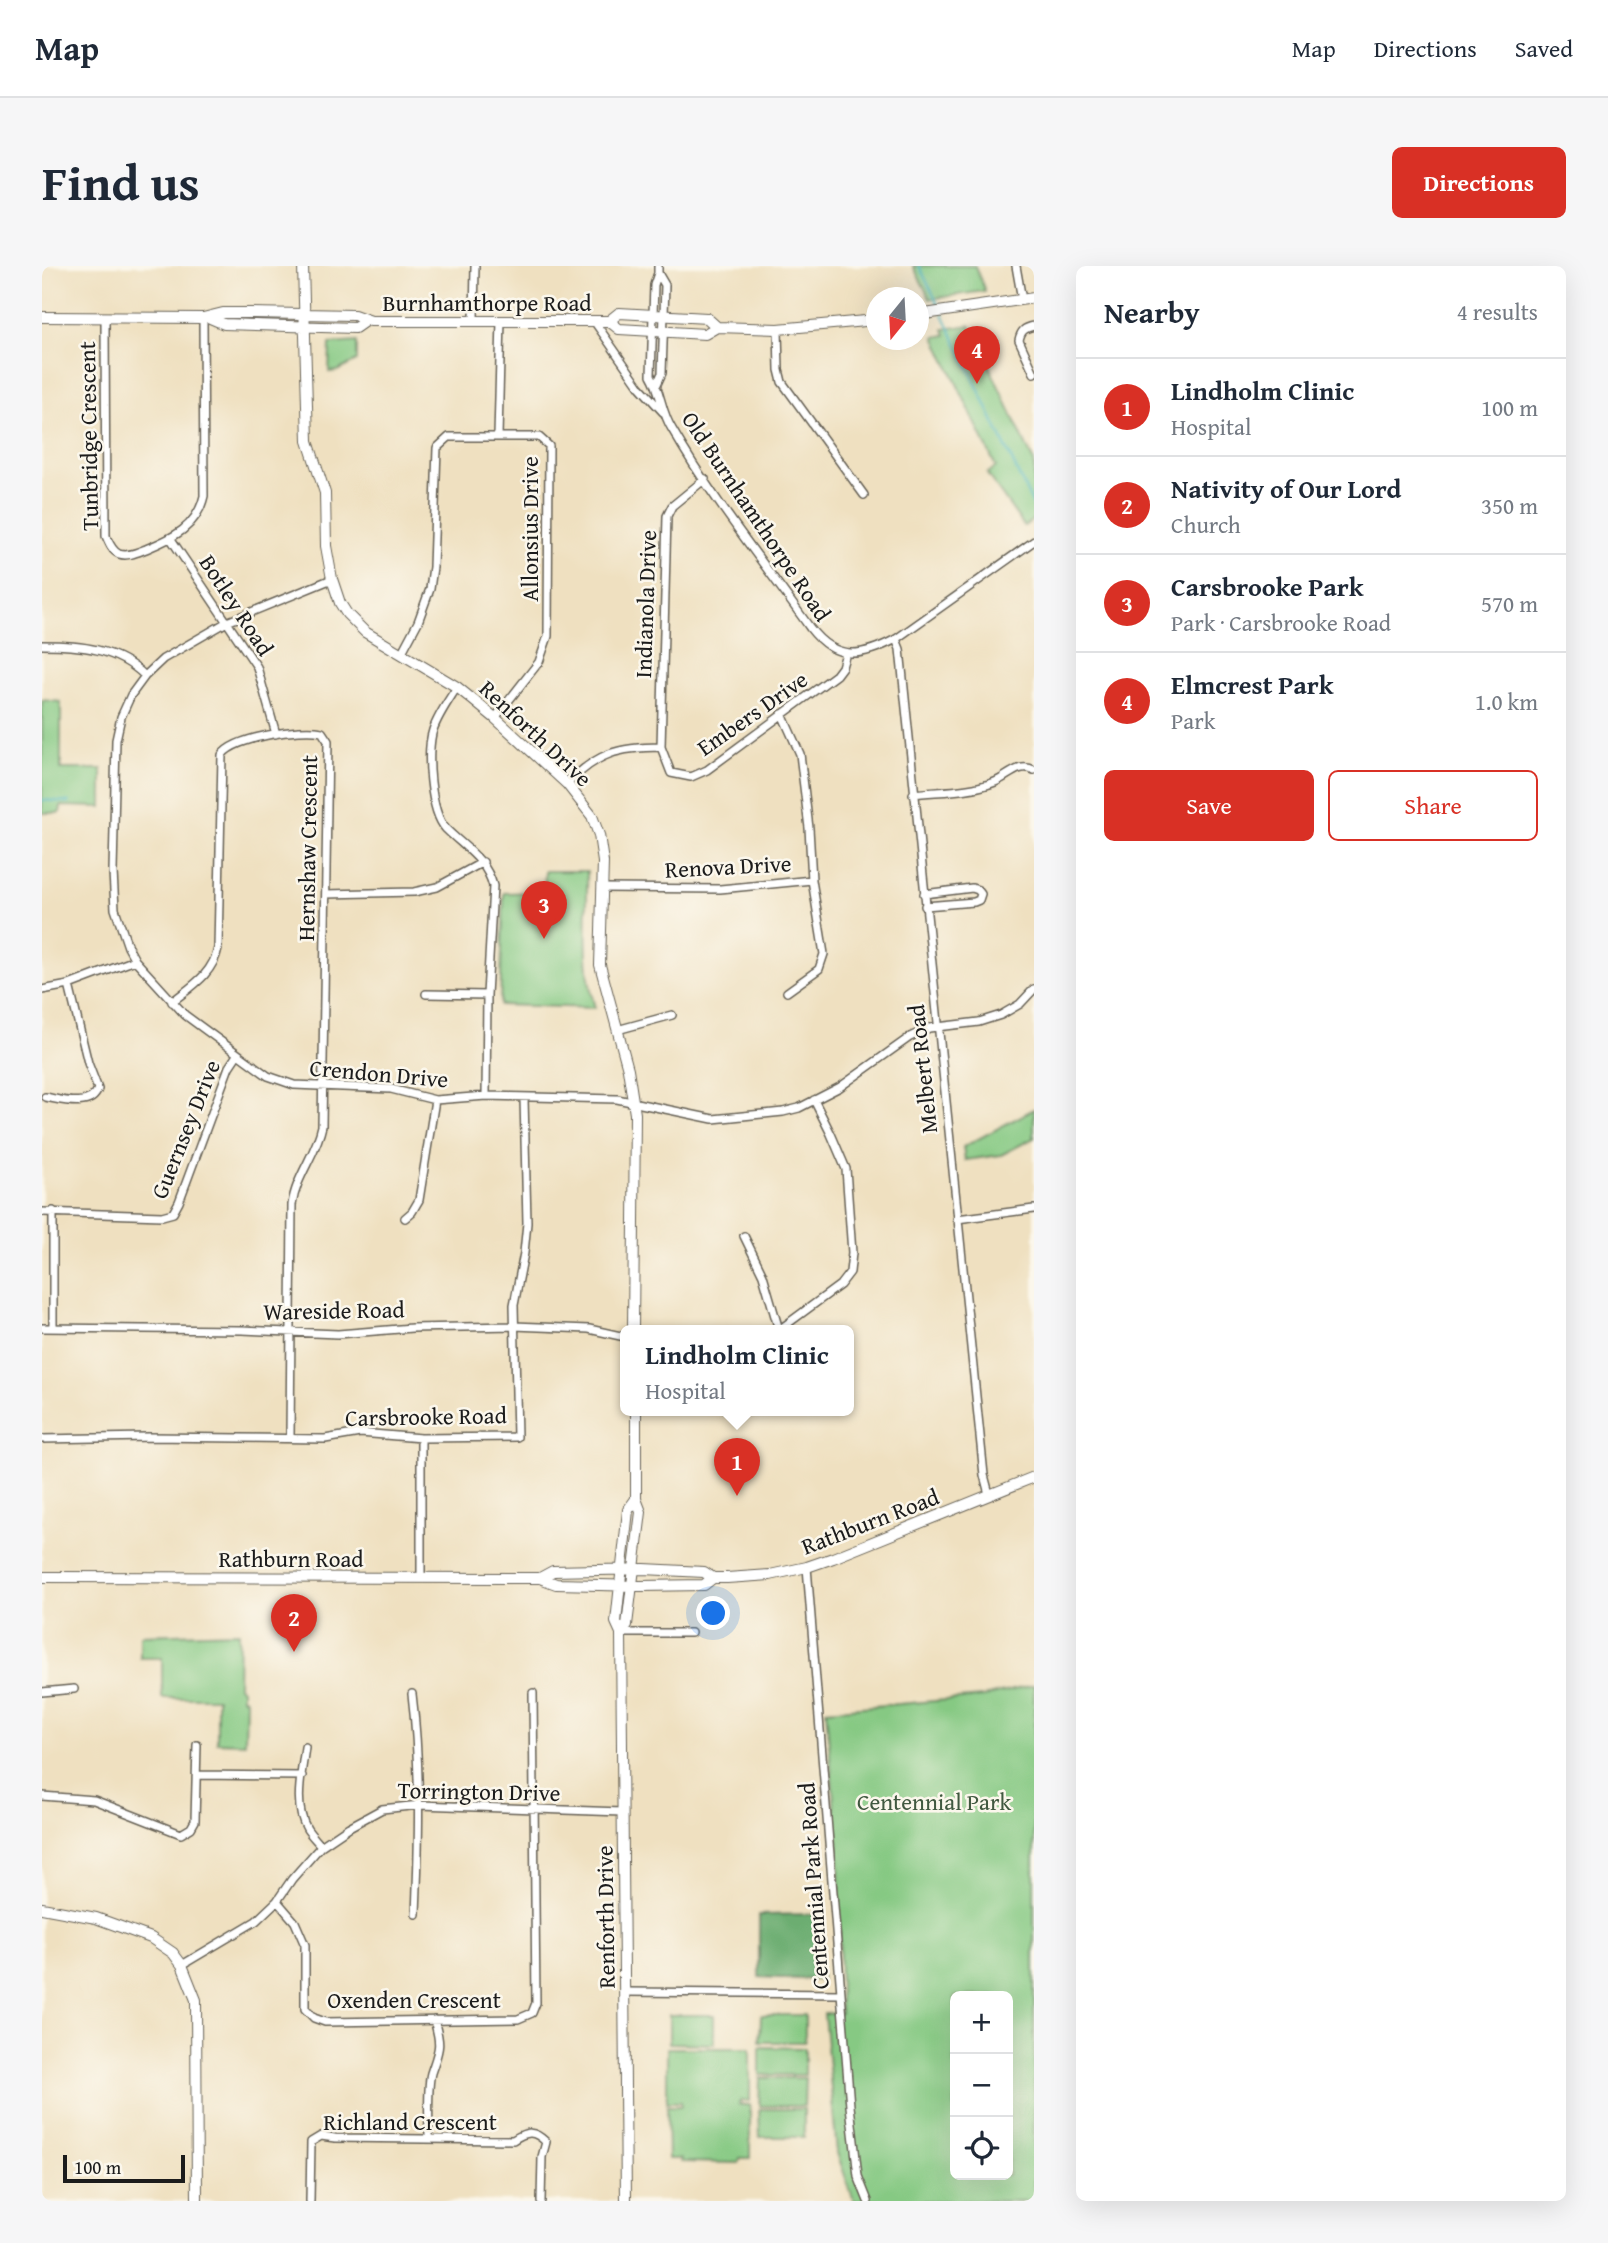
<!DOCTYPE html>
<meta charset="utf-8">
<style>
:root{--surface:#fff;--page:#f6f6f7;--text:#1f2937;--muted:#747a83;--line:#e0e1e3;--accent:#d93025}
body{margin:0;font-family:"Gentium Book Plus",serif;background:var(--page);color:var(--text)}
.controls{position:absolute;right:21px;bottom:21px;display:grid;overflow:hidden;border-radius:10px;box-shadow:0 7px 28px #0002}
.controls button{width:63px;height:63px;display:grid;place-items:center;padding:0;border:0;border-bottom:2px solid var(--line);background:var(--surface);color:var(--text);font:35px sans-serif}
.compass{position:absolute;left:824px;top:21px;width:63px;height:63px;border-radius:50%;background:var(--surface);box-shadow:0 7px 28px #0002;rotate:198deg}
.scale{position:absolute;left:21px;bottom:18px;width:122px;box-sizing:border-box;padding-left:7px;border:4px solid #1c1c1c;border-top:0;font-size:19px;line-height:24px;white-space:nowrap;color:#1c1c1c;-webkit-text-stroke:5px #fbf7ec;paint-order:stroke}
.you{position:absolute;left:672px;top:1348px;width:24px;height:24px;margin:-18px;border:5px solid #fff;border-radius:50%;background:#1a73e8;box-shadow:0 0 0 10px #1a73e833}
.badge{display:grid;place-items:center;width:46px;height:46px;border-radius:50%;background:var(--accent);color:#fff;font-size:23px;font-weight:700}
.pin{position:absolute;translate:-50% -58px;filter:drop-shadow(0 2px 4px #0008)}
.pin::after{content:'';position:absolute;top:37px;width:24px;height:21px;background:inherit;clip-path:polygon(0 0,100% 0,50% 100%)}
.popup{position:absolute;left:578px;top:1059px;width:234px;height:91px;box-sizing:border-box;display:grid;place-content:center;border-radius:10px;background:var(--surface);filter:drop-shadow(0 2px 5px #0005);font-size:23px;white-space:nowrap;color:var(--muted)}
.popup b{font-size:26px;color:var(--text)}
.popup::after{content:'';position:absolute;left:50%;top:100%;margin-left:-14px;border:14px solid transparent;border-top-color:var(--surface)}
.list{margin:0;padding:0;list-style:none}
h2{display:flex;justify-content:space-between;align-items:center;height:91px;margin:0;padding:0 28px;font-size:30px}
h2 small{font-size:23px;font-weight:400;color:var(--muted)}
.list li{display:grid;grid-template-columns:46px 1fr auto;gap:21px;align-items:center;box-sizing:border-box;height:98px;padding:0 28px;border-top:2px solid var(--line)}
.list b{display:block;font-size:26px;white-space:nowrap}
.list p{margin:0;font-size:23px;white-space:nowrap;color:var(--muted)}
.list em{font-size:23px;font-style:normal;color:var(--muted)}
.actions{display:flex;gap:14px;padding:21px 28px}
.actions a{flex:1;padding:16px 0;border:2px solid var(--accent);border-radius:10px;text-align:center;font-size:24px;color:var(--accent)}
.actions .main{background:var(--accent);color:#fff}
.icon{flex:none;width:38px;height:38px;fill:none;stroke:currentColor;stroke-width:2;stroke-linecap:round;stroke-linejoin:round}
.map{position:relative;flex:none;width:992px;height:1935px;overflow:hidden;border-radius:10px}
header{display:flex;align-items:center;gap:42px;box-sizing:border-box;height:98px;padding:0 35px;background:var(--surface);border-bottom:2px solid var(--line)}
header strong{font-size:33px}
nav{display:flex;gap:38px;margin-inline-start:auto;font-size:24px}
.intro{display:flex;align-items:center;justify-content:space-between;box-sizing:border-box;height:168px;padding:0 42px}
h1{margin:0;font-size:49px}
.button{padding:18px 32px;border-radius:10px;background:var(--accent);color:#fff;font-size:24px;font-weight:700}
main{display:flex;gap:42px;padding:0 42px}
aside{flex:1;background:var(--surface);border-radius:10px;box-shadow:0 7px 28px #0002}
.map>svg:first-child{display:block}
</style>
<header>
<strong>Map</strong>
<nav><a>Map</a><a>Directions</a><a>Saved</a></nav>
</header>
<div class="intro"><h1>Find us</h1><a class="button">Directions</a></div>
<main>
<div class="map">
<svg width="992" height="1935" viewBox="0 0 992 1935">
<rect width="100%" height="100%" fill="#fbf7ec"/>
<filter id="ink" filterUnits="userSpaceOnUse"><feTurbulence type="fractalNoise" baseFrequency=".0143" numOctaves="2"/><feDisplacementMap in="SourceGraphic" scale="14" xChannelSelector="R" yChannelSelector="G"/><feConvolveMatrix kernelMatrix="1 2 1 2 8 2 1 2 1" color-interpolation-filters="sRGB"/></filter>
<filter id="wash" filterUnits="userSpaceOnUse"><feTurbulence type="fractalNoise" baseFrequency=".00686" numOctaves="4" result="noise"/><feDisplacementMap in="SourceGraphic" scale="28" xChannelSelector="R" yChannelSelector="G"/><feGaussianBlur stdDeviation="1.57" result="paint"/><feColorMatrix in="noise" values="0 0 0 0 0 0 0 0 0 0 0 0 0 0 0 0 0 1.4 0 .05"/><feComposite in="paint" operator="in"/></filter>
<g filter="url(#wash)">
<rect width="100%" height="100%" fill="#efe0c0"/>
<!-- green -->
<path fill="#86c983" stroke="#517250" stroke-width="2" fill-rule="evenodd" d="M871,0H933L943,25L888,33Z
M928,59L992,196V253L982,260L945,208L954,201L893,71L904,69L902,63Z
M315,76V95L295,105L287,106L288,78Z
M0,434L19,436V503H60V541L19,540L18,547H0Z
M503,605H545C546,651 540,697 553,742L458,739L462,627L502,626Z
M992,843V872L959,889L923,894L921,881Z
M197,1366L196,1420L200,1423V1432L204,1433L203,1477L175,1476V1432H120V1392H98V1369Z
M992,1419V1935H812L795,1887L782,1748L798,1747L797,1593L784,1444L941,1431ZM913,1730H966V1909H913Z
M627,1749H672V1778L627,1777Z
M719,1749H763V1776H718Z
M718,1781L763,1782V1809H718Z
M625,1782H708V1835H698L697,1839H708V1892H698L697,1897L639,1896V1893H626L625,1840H639V1836H625Z
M718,1812H763L762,1840H717Z
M717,1843H762V1871H718Z"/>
<!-- forest -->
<path fill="#6cad71" stroke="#446446" stroke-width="2" d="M772,1648L779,1714L717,1711V1649Z"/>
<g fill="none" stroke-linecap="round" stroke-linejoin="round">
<!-- stream -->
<path stroke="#3eafb6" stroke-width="2.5" d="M877,0L898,42
M901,48L992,241
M0,534L27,536"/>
</g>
</g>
<g filter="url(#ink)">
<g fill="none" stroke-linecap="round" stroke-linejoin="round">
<!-- street casing -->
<g stroke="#666155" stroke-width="10">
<path id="street" d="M974,0L980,34
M616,7L612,19L609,109C619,125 619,146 630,163C670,233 722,297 768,362C794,396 820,391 854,373L992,275
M63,52L64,270C67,277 70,285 77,288C86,291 96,286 104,283C131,272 155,261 162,230L161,52
M432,54L433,0
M552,55L598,121L621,146
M992,60C982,62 979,65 977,74L992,107
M736,63L737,104L740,116L822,229
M615,118L620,107L623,19L616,7V0
M456,170L459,54
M663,213L630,240L625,250L619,481L629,507L649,511L665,504L794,409L800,401L804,387
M129,273L215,401L234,468
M290,313L185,356L121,393L103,410L89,429L79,451L74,474L71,606L73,643L86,681L93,694L143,749L226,810L252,819L349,823L393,834L444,830L575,833L671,853L741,846L757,842L798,821L868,771L887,762L937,756L959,749L978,738L992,723
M854,373L858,383L942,1209L947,1228
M0,379C38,379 75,382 103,410
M359,388L376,356L388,323L391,301L395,182L407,171H497L507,180L506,370L497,396L453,452
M415,421C407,434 396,449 391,464C384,485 388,546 404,563C423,582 444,593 451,620L445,729L444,830
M740,448L758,488L767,562L770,614L782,688L777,703L745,726
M525,518C555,487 577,481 619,481
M871,528C897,525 928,526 953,516C966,511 977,496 992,504
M560,622L678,623L770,614
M284,628L372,626L395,621L441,596
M882,628L930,622L936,624L939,628L937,634L932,636L883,640
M0,724L27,719L93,694
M384,728L445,729
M130,736C150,720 171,708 176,682L180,489C192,471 259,461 280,466L286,475L280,860C274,889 254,910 250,939L248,1172
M575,764L630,749
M3,831C20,834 49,843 56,823L46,797L27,719
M11,945V1061
M0,946L120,950L131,947L137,936L187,801L195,789
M363,952L370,946L377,934L393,834
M915,953L992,943
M702,970L721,1009L737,1064
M0,1062L200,1064L296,1068L370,1062L472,1060L547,1063L583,1071
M737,1064L798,1019L808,1006L810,987L804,903L789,868L772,834
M0,1173L106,1171L283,1173L318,1167L379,1172L475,1171L472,1039L482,987L485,957L482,832
M765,1301L808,1840L816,1910L826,1935
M379,1311V1172
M579,1367H649
M0,1426L32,1423
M370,1428C379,1502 377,1574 374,1648
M263,1481C260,1506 251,1540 265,1563C269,1569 275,1575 279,1580
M155,1509L260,1510
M0,1530L52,1534L139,1568L149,1562L153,1555L155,1479
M235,1635L253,1656L263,1679V1743L272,1752L283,1756L476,1753L490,1747L494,1737L491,1427
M140,1699L214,1655L235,1635L250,1613L279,1580L307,1561L340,1543L378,1539L580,1546
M583,1726L799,1728
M387,1873C387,1856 385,1822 389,1807C397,1783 400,1781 392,1754
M268,1935L269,1876L279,1870L293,1872L471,1874C485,1865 492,1864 504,1876L500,1891L499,1935"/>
</g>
<!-- secondary casing -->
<g stroke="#666155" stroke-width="12">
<path id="secondary" d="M261,0L266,175L283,227L284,280L290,313L298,337L305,348L323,366L415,421L453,452L525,518L550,550L557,569L561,596L558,699L586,803L593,848L591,1064
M876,49L992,32
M0,51L161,52L181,47H208L312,49L329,55H567L577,47L665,52L675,61
M168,52L182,58L313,62L323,55
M567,55L577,63L663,68L675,61L736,63L834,54
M0,1311L498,1312L514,1318L599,1320L662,1319L671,1312
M498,1312L511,1305L602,1303L662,1306L671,1312H685L728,1309L765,1301L791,1292L992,1211
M579,1367L585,1359L599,1246L594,1233V1144
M0,1642L54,1652L109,1672L131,1687L140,1699L154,1734L155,1935
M584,1935L579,1367L574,1356L586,1244L594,1233"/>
</g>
<!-- street -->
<use href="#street" stroke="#fff" stroke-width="7"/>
<!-- secondary -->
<use href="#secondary" stroke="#fff" stroke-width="10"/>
</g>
</g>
<g text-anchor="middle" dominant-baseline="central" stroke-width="5" stroke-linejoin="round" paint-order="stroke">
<!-- street labels -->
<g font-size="23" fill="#1c1c1c" stroke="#fbf7ec">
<text x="445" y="36">Burnhamthorpe Road</text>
<text transform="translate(46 170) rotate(-91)">Tunbridge Crescent</text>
<text transform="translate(715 250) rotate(56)">Old Burnhamthorpe Road</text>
<text transform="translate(487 263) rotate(-90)">Allonsius Drive</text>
<text transform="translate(603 338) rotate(-88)">Indianola Drive</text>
<text transform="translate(195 339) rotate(57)">Botley Road</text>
<text transform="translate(710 447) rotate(-35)">Embers Drive</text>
<text transform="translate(494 467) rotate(43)">Renforth Drive</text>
<text transform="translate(265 582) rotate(-89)">Hernshaw Crescent</text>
<text transform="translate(686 600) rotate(-3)">Renova Drive</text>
<text transform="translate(880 803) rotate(-96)">Melbert Road</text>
<text transform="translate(337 807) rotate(5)">Crendon Drive</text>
<text transform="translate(143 863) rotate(-68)">Guernsey Drive</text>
<text transform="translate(292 1044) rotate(-1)">Wareside Road</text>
<text transform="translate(384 1150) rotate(-1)">Carsbrooke Road</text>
<text transform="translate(828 1255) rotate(-21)">Rathburn Road</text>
<text x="249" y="1292">Rathburn Road</text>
<text transform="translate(437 1525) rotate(1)">Torrington Drive</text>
<text transform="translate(771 1620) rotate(-94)">Centennial Park Road</text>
<text transform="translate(563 1651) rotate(-91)">Renforth Drive</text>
<text x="372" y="1733">Oxenden Crescent</text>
<text x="368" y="1855">Richland Crescent</text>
</g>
<!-- park labels -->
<g font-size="23" fill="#415940" stroke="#fbf7ec">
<text x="892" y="1535">Centennial Park</text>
</g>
</g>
</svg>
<div class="controls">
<button>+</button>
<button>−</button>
<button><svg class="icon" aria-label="locate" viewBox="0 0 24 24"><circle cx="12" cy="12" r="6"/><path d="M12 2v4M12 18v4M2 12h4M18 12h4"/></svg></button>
</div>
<svg class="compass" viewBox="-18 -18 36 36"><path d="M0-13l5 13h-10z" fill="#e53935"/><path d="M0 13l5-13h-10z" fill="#747a83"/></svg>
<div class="scale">100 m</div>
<div class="you"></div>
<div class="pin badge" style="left:695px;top:1230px">1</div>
<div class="popup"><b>Lindholm Clinic</b>Hospital</div>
<div class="pin badge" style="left:252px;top:1386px">2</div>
<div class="pin badge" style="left:502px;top:673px">3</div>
<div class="pin badge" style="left:935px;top:118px">4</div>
</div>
<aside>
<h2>Nearby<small>4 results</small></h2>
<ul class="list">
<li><span class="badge">1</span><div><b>Lindholm Clinic</b><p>Hospital</p></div><em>100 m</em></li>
<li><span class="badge">2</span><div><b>Nativity of Our Lord</b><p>Church</p></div><em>350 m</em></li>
<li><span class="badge">3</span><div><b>Carsbrooke Park</b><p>Park · Carsbrooke Road</p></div><em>570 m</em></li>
<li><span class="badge">4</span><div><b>Elmcrest Park</b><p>Park</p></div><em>1.0 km</em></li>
</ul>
<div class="actions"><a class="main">Save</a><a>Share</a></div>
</aside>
</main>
